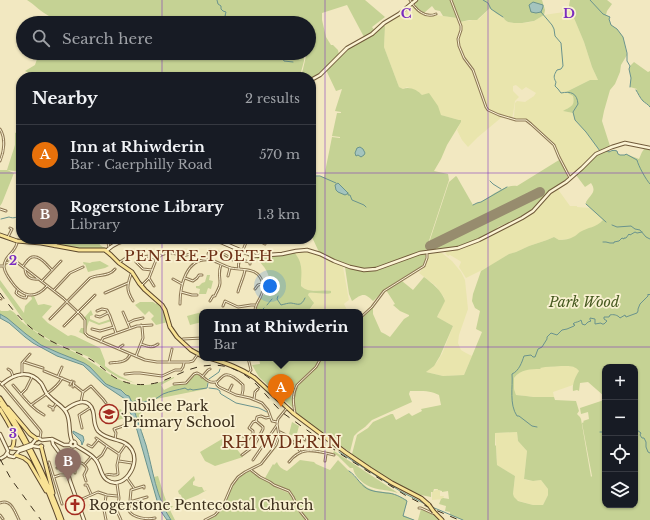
<!DOCTYPE html>
<meta charset="utf-8">
<style>
:root{--surface:#171b24;--page:#20242c;--text:#f1f3f6;--muted:#9ea1a6;--line:#363941;--accent:#0f766e}
body{margin:0;font-family:"Libre Baskerville",serif;background:var(--page);color:var(--text)}
.controls{position:absolute;right:12px;bottom:12px;display:grid;overflow:hidden;border-radius:8px;box-shadow:0 1px 3px #0004}
.controls button{width:36px;height:36px;display:grid;place-items:center;padding:0;border:0;border-bottom:1px solid var(--line);background:var(--surface);color:var(--text);font:20px sans-serif}
.you{position:absolute;left:270px;top:286px;width:14px;height:14px;margin:-10px;border:3px solid #fff;border-radius:50%;background:#1a73e8;box-shadow:0 0 0 6px #1a73e833}
.badge{display:grid;place-items:center;width:26px;height:26px;border-radius:50%;background:var(--accent);color:#fff;font-size:13px;font-weight:700}
.pin{position:absolute;translate:-50% -33px;filter:drop-shadow(0 1px 2px #0008)}
.pin::after{content:'';position:absolute;top:21px;width:14px;height:12px;background:inherit;clip-path:polygon(0 0,100% 0,50% 100%)}
.popup{position:absolute;left:199px;top:309px;width:164px;height:52px;box-sizing:border-box;display:grid;place-content:center;border-radius:8px;background:var(--surface);filter:drop-shadow(0 1px 3px #0005);font-size:13px;white-space:nowrap;color:var(--muted)}
.popup b{font-size:15px;color:var(--text)}
.popup::after{content:'';position:absolute;left:50%;top:100%;margin-left:-8px;border:8px solid transparent;border-top-color:var(--surface)}
.list{margin:0;padding:0;list-style:none}
h2{display:flex;justify-content:space-between;align-items:center;height:52px;margin:0;padding:0 16px;font-size:17px}
h2 small{font-size:13px;font-weight:400;color:var(--muted)}
.list li{display:grid;grid-template-columns:26px 1fr auto;gap:12px;align-items:center;box-sizing:border-box;height:60px;padding:0 16px;border-top:1px solid var(--line)}
.list b{display:block;font-size:15px;white-space:nowrap}
.list p{margin:0;font-size:13px;white-space:nowrap;color:var(--muted)}
.list em{font-size:13px;font-style:normal;color:var(--muted)}
.icon{flex:none;width:22px;height:22px;fill:none;stroke:currentColor;stroke-width:2;stroke-linecap:round;stroke-linejoin:round}
.map{position:relative;flex:none;width:650px;height:520px;overflow:hidden}
.search{position:absolute;background:var(--surface);box-shadow:0 1px 3px #0004;left:16px;top:16px;width:300px;height:44px;display:flex;align-items:center;gap:10px;box-sizing:border-box;padding:0 14px;border-radius:22px;color:var(--muted);font-size:15px}
.panel{position:absolute;background:var(--surface);box-shadow:0 1px 3px #0004;left:16px;top:72px;width:300px;height:172px;border-radius:16px}
.map>svg:first-child{display:block}
</style>
<div class="map">
<svg width="650" height="520" viewBox="0 0 650 520">
<rect width="100%" height="100%" fill="#f2e8c1"/>
<!-- farmland -->
<path fill="#e9e5ad" d="M412,5L423,14L431,16L435,15L457,18L460,30L457,38V41L463,59L471,68L473,73L478,85L480,93L486,108L489,111L502,117L478,137L468,147L462,140L457,130L461,122L459,120L441,115L419,92L407,87L403,89L399,87L384,47L385,24Z
M490,8L497,14L503,17L505,20L508,22L514,23H522L531,22L534,21L544,15L571,11L584,42L592,67L598,80H590L566,92L573,96L574,103L573,105L564,111L573,113L575,120L586,132L600,151L596,153L581,168L571,175H569L554,145L529,121L526,119H516L514,118L515,103L517,101L525,102L534,96L536,93L526,87L522,90L516,85L513,86V91L519,97L515,101L513,114L512,118L500,115L491,111L486,106L475,70L463,56L459,44L458,39L460,34L462,30L460,22L479,19Z
M557,188L570,206H577V207L590,208L603,220L595,227L579,233L573,238L559,240L554,237L547,240L529,246L516,252L509,254L490,266L466,278L459,267L461,262L460,261L450,255L448,256L445,253L447,251L505,227Z
M306,251L320,254L342,265L343,267L348,295L349,300L345,303L344,304L348,312H311L309,310L313,305V301L308,295L309,293H322L328,294L329,290L322,291L306,290L301,286V265L294,252Z
M434,252L442,253L452,261L461,272L465,280L468,309L459,335L458,343L461,350L466,353L472,356L464,375L443,376L426,372L437,362L442,354L453,326L437,317L439,314L444,297L440,293L436,286L419,273L425,266L429,253Z
M561,366H570L575,367L579,371L576,377L573,385L553,392L554,397H533L526,396L516,395L514,389V378L521,371L529,369H540L539,368L542,367H547Z
M517,432L518,441L527,451L524,479L526,480L533,481L541,480L548,489V495L543,505H533L516,500L513,497V494L515,476L497,465V459L495,433Z
M438,489L439,491H440V496H444L443,499L432,500V492Z"/>
<!-- green -->
<path fill="#c5d294" fill-rule="evenodd" d="M27,0H365L385,17L372,27L375,31L364,37L347,5L322,13V20L326,37L331,45H333L338,50L339,55L317,77L311,80V77H304L302,73C303,70 306,55 307,53H309V23H292L290,22L289,23H45L44,17L49,16C41,12 35,5 27,0Z
M418,0H450L457,18L443,16L440,11L435,10L432,6L424,13L415,6L416,5L414,3Z
M452,0H542L545,10L544,15L534,21L522,23H514L508,22L505,20L503,17L497,14L490,8L477,20H469L460,22Z
M570,0H607L612,4L607,11L606,15L610,17L609,19L611,25L617,29L623,37L627,55L621,65L620,72L615,84L610,90L604,111L602,121L610,146L609,147L600,151L586,132L575,120L573,113L563,111C572,106 575,106 573,96L566,92L590,80H598L592,67L584,42L571,11L569,6Z
M382,26H385L384,47L399,87L403,89C409,86 418,90 422,95L429,93L438,106L441,115L459,120H461V122L447,145L441,159L434,171L448,174L449,180L426,250H425L424,251L374,268L367,269L351,267L335,260L319,252L311,235V176L324,177L332,137L340,138V137L332,136L337,113H341V112L335,111L342,89L336,91L326,70L352,46Z
M39,53H301V56H304V61L301,72L303,77H37L25,71L35,65Z
M634,62L648,72L650,71V107C648,104 645,103 643,101C640,98 638,93 636,90L637,89L630,87L631,78L629,69L630,66Z
M17,132L21,136V172L7,170L15,145V133Z
M645,148L650,149V520H463L450,515V512L445,511L446,506L439,504L441,499L443,498L449,499L448,491L442,492V491L438,490V489H434L433,492H431V497L421,495L420,496L392,481L375,471L352,454L357,435L368,428L373,422L391,414H393L396,420L409,413L412,416L422,411L421,409L441,405L439,395C431,390 419,391 410,391L409,394L412,402L372,420L365,427L358,432L354,436L350,452C339,445 328,437 317,429C310,424 301,419 297,413C292,405 293,394 298,386C305,375 316,371 322,358H360V319L373,307V314L381,332L385,334L390,337L404,319L409,316V315L400,311L393,305L395,304L386,290L402,281L413,290L424,277C432,283 442,291 445,301L437,317L453,326L440,356L434,366L426,372L443,376L464,375L482,332L476,329L480,311L475,308L472,301L473,294L481,271L509,254L516,252L529,246L547,240L554,237L559,240C564,240 570,239 575,236C577,235 578,233 580,232C588,227 596,228 603,220L586,204V202C591,194 597,192 591,183L585,187L576,175L596,155L607,151L609,152L613,150L617,151L618,154L620,155H624L626,154L639,159L642,152ZM561,366C569,366 574,365 579,371C575,377 572,385 573,391L577,390L579,391L580,383L588,382L604,396V400L580,408L581,414L588,412L589,419L583,421L584,422L582,423L592,476L591,477L581,419L580,417L577,414L579,411L576,401L555,400L554,397H533L526,396L516,395L514,389V378C521,369 530,369 541,369L540,368C547,366 554,367 561,366ZM605,367H635V505H605ZM517,432L518,441L527,451L524,479L533,481L541,480L548,489V495L543,505H533L518,501L514,497L513,494L515,476L497,465L496,446L495,445V433Z
M559,160L564,167L568,179L556,187L532,210L522,217L498,227L494,232L480,238L456,248L428,251L427,249L449,182L456,176L457,177L473,205L477,203L481,202C491,196 505,184 517,186Z
M0,170H7L14,173L2,203L0,206Z
M61,239H100L102,241L99,242L100,245L103,247H105L104,248C91,248 68,250 57,244L58,241Z
M294,252C304,264 301,272 301,286C309,294 321,289 331,291V293C327,295 316,292 309,293L308,295L314,303L309,310L311,312H256C257,305 259,303 262,297C264,295 266,292 267,289C274,275 263,266 255,256Z
M425,253L426,255L425,264L423,266L385,290L373,301C364,292 362,294 352,301L349,294L345,267L367,270Z
M100,261L109,266L105,268L88,272L85,264L84,265L83,262L90,263L92,262Z
M207,275H210L209,280L213,281L211,289L208,288L206,294H199L200,289L196,288V286H199L202,283L205,282Z
M0,280L24,313L25,306L32,299L31,296H34L38,305L44,304L52,306L42,317L48,323L68,336L71,335L75,336L100,348L105,361V366C114,374 124,378 135,383L119,378L109,372L89,357L53,342L34,330L26,324L8,298L0,287Z
M140,302H153L156,304L157,302L162,305L168,322L156,325L151,319L154,316L149,311L145,315L135,305Z
M0,310L1,311H8L10,310C15,312 18,317 21,321C26,325 31,329 36,332C48,342 63,346 76,353C115,374 126,398 174,377V378L161,385L164,390L174,385L184,384L181,383H186L194,374L197,373L201,375L208,381L206,389L156,399L146,402L138,401L144,422V430L138,421L132,402L122,390L115,388L106,384L90,367L84,363L59,353L41,345L26,334L7,318L0,314Z
M91,310L93,315L90,316V319L99,323L111,319L112,321L99,325L89,321L85,333L88,336L79,332L81,328H84L86,322L84,318Z
M202,312V322L190,325L187,316Z
M259,358H320L316,366L295,385L291,395L294,409L259,377L252,365L260,364Z
M121,409L124,418L110,423L107,414Z
M292,422L299,426L296,437L289,434Z
M222,439L232,443L243,457L215,466L205,461L200,452Z
M334,451L398,493C383,488 372,492 359,479C356,476 354,473 353,468H350L338,456L333,453Z
M300,460L314,462L316,464L330,470L338,460L359,481L368,488L376,491L392,493L407,500V503L403,515L414,520H307L300,511L290,490L279,487L265,478L273,464L274,465L277,462C279,467 282,469 287,471Z
M248,471L252,472L261,478L267,481L279,489L291,494L298,509L306,520H207L214,516L224,505L232,486L241,476Z
M158,476L164,495L168,506H173L170,510L175,520H171C162,507 158,492 154,477Z
M194,476L195,480L193,482V485L199,487H202L204,491L207,490L198,495L183,501L181,495L179,494L178,491Z
M421,509L435,515L440,520H418Z"/>
<!-- water -->
<path fill="#a4c4be" stroke="#6a938d" d="M533,2L543,5V7L541,12L536,13L531,12L529,5Z
M360,147L363,149L365,153L364,155L361,157L358,155L356,156L355,153L357,148Z
M338,183L348,193L347,194L345,195L338,192L336,190L335,185Z
M0,314L7,318L26,334L41,345L59,353L84,363L90,367L106,384L115,388L121,390L126,395L129,396C133,403 134,411 137,419C140,427 143,436 146,445C153,470 156,498 171,520H167L162,513L158,504L137,430L125,399L104,385L83,365L57,356L33,343L25,337L9,323L0,318Z
M73,431L83,436L84,440L82,445L81,441L73,433Z"/>
<g fill="none" stroke-linecap="round" stroke-linejoin="round">
<!-- stream -->
<path stroke="#6a938d" stroke-width="1" d="M217,0L218,4L221,6V9L223,11L226,12L225,16H226L228,18V23
M483,0L488,3L491,9L503,17
M590,0L603,14L610,17L609,19L611,25L617,29L623,37L627,53V61L630,66L629,69L631,78L630,87
M541,12L552,25L554,29L555,36L561,43L563,66L561,69L557,70C554,75 553,77 556,82L555,86L558,89L561,93C571,91 577,93 578,104L573,112L575,120L586,132L600,151
M281,53L283,56V59L284,61L293,62
M636,90C638,93 640,98 643,101C645,103 648,104 650,107
M602,152L607,151L609,152C612,150 614,150 617,151L618,154L620,155H625L626,154L637,160C638,165 646,180 650,184
M311,176H320L336,183
M490,181L493,184L501,189
M348,193V195H350L352,200L364,205L366,207
M586,204L606,222
M473,205L477,203L481,202L507,187
M1,219L9,217C14,219 17,217 21,215
M612,225L617,227L631,226L635,229L640,230L646,237L650,239
M603,242H606L610,243H614V242L619,241L622,238L624,239V238H626L629,234L630,235L635,232L637,233L642,232
M278,296L277,299L281,305C285,304 288,303 291,303C298,304 301,307 305,298
M267,305L272,299
M260,312L264,308
M209,379L219,372L220,369
M209,388L217,389L220,391V393L221,394L236,403L259,408L267,412
M132,402L135,401C142,402 150,402 157,398C159,397 161,395 163,394C170,391 178,390 185,388L188,390L190,389L193,390L207,388L208,383
M537,427L532,426L519,416H517C509,404 513,387 512,374C519,371 522,362 524,356L531,355L533,357H535L538,349L542,347L547,339V337L551,333L557,335L562,330L567,329L574,326L575,325L573,324L574,323C576,322 579,322 581,320L582,323V324L585,325L588,322L591,321L590,320V318L595,319V324L601,323L602,324H604L607,321L604,319V317H609L610,315C613,314 618,315 620,318L625,315L626,317L637,313L638,311V309L640,304L648,296V294L649,295L650,294
M635,430H637L641,433L640,435L642,438H644L646,442V447L648,452L650,453
M600,432H603L605,429
M339,452L400,491L427,505
M349,471C357,476 361,487 370,490C375,492 381,492 386,493C394,493 401,497 407,501L403,516L414,520
M432,507L463,520"/>
<!-- runway -->
<path stroke="#978c6e" stroke-width="10" d="M430,246L540,192"/>
<!-- street casing -->
<g stroke="#8e7956" stroke-width="3">
<path id="street" d="M410,0C415,9 425,19 436,14
M451,0L461,26V30L458,39L459,46L464,58L473,70L486,107L488,110L499,115L516,120H526L531,124L554,145L559,157L570,178
M0,129C6,138 4,152 0,161
M0,209L6,211
M8,237L12,229L10,228
M104,239L108,243L109,247
M255,239L265,244
M17,243C15,253 4,256 4,267C5,273 8,277 11,281C21,296 34,301 47,286
M243,250L247,240L249,239
M9,256L63,298L81,315L85,320V333L88,336L145,360L157,362H189L193,361L198,354
M143,257L149,256L156,259
M207,259L209,250C219,251 225,254 233,260
M120,262L136,251
M136,262L143,269L152,270
M6,263L14,260
M0,266H3
M23,266C25,264 27,260 30,258C38,253 47,265 52,270
M25,268C25,276 30,280 38,279
M239,269C238,265 238,262 241,260L250,262V264
M131,274C127,286 126,290 133,301
M228,276L230,268
M149,278L154,286
M185,278L193,281L197,278L199,275H202
M173,279L182,284
M42,281L61,261
M142,285L149,278L156,260L161,255L167,253H173L182,256L191,254
M255,289L258,285L262,284
M17,290L16,293C18,296 23,298 26,298L27,295
M54,290L70,273L83,267
M181,292L192,295H197
M238,292C240,284 244,277 245,270
M105,293L128,283
M0,298L1,299
M210,301L213,296H215C216,292 220,288 220,283C220,275 218,273 221,265
M180,304C180,286 186,256 211,260C218,262 224,266 231,268C240,270 255,268 260,277C264,283 264,291 260,298C259,300 257,303 256,306C255,308 255,310 255,312
M223,306L225,301L238,307L251,305H255
M97,311L102,309L107,310L110,316L116,333
M123,312L130,328
M96,316L100,317L108,313
M360,318L372,307L384,291L424,266L427,258V253
M50,319L90,278C98,274 109,277 115,269
M128,323L134,320L143,318
M64,326L95,295
M92,329L100,331L114,327
M201,338L202,344
M183,339L202,338
M101,342L103,338L106,337L137,326L152,325
M141,344C147,346 152,349 158,344
M119,349L120,347L123,345
M136,356L143,338L142,327L141,325
M248,358L251,370L249,373
M24,362L43,368
M169,362L172,349
M110,363C118,362 126,363 130,355
M8,369L11,371L13,376
M44,371L71,382
M22,374V363L30,354
M125,374L134,373H140L162,376L175,370H181L183,367L184,363
M58,376L62,367
M202,377L208,370L210,369
M0,382L40,430L41,432L40,438
M216,382L217,385L219,387L236,395L250,398L262,403L268,410L272,421L277,422
M217,382C219,380 222,376 225,375C231,373 239,381 243,385V390L242,395
M174,384L186,383L194,374L197,373C204,375 206,384 216,382
M13,385C23,396 31,408 44,415
M70,385L72,381
M74,385L83,392
M73,387L74,382
M229,391L232,385
M21,394L26,389L32,377
M254,399L255,392L258,389
M81,401L83,392L91,386L103,399L106,403
M31,405C40,398 58,388 62,378
M49,406L53,408
M53,410V408L57,403
M295,413C293,402 292,395 297,385L316,367L321,358
M125,423L127,427
M82,428L79,415L90,408
M280,432C288,435 295,443 300,451
M243,436L248,439
M96,438L107,446
M115,439L116,433L114,429L126,425
M88,445L92,447L98,440
M240,445L241,447L243,446L253,433V431L249,428L253,422L256,421
M297,445L299,437H303L305,440
M242,455L254,446L263,429V427L256,421L257,417L261,416L266,418L270,417
M97,459L102,455L107,446L119,454L126,444
M253,460L277,425
M119,461L132,463
M325,461L326,454
M49,462L62,504
M289,462C302,445 316,451 334,455
M85,464L92,456
M57,468L64,465
M251,470L260,477L270,482L274,485L289,491L293,497L299,510L307,520
M75,473V468L79,463C82,462 86,466 87,469L84,475L86,481
M106,475C110,473 114,477 118,474L117,465L119,456V454
M54,477L60,475H68
M127,478L134,488
M117,484L119,498L117,511L121,520
M85,485H87L91,494
M144,488V486L131,490L129,511C133,518 148,520 155,518
M82,499L98,492L107,495L117,496
M131,501H133L147,497
M0,503C11,498 15,512 19,520
M91,505L93,509
M118,505L129,507
M92,508L100,504H104
M419,508H421L432,513H435
M0,515L3,519
M106,520L104,510L106,496
M205,520L215,515L223,506L232,485L238,477L245,472L261,464L276,445L279,436L277,424L278,419L287,408"/>
</g>
<!-- secondary casing -->
<g stroke="#705a3a" stroke-width="4.5">
<path id="secondary" d="M311,80L320,75L347,48L372,34L384,23L399,14L416,0
M208,239L221,242L249,254L255,256L282,254L296,251L307,250L320,254L334,261L350,267L364,270L376,269L420,253L458,248L479,240L522,218L533,211L550,192L566,182L582,168L596,154L612,147L625,143L650,148
M55,246L56,242L60,239
M106,251C113,244 124,240 134,239
M2,384C14,374 29,369 41,383C44,387 45,393 49,396C55,403 63,405 67,414C71,423 68,432 72,441
M65,410C73,404 88,395 93,411C95,419 93,424 98,431C108,442 125,437 132,450C141,466 122,491 107,480C100,476 101,465 95,459C90,453 82,450 75,445
M0,434L8,451L7,453L9,456L14,457L19,451L25,449
M52,439L53,444L64,459L70,481L84,520
M52,439L64,445H70
M70.5 444a2.5 2.5 0 1 1 5 0a2.5 2.5 0 1 1-5 0Z
M32,444L36,439L38,438L42,440L52,439
M33,446L39,447L42,446
M10,448L18,449L24,447
M0,459L5,456L7,453"/>
</g>
<!-- primary casing -->
<g stroke="#5b462b" stroke-width="5">
<path id="primary" d="M0,235L17,241L41,243L79,250H105L111,255L119,263L132,272L139,283L145,290L162,305L165,310L170,327L177,337L191,350L202,356
M209,358C226,363 241,368 255,378L293,413L345,452L370,469L392,483L421,498L429,505
M0,398C26,436 46,477 62,520
M0,403C25,439 44,478 59,520
M8,408L30,434L37,439
M0,409C6,420 19,436 12,448
M41,446L53,493
M16,455L24,458L29,462L46,491
M434,512L442,520"/>
</g>
<!-- street -->
<use href="#street" stroke="#fcf4d5" stroke-width="1"/>
<!-- secondary -->
<use href="#secondary" stroke="#fcf4d5" stroke-width="2.5"/>
<!-- primary -->
<use href="#primary" stroke="#f9e395" stroke-width="3"/>
<!-- rail -->
<path stroke="#3c2f1c" stroke-width="1" stroke-dasharray="7 7" stroke-linecap="butt" d="M0,293C15,314 31,332 55,343C66,349 78,352 88,358C96,362 103,369 110,374C121,383 136,386 150,384C161,383 171,377 181,373C196,366 212,363 228,367C255,375 264,396 283,413L339,453L405,495L426,506L459,520
M0,459L11,479L41,520"/>
<!-- secondary-bridge casing -->
<g stroke="#705a3a" stroke-width="4.5" stroke-linecap="butt">
<path id="secondary-bridge" d="M24,447L32,444
M25,449L33,446"/>
</g>
<!-- primary-bridge casing -->
<g stroke="#5b462b" stroke-width="5" stroke-linecap="butt">
<path id="primary-bridge" d="M429,505L434,512"/>
</g>
<!-- secondary-bridge -->
<use href="#secondary-bridge" stroke="#fcf4d5" stroke-width="2.5"/>
<!-- primary-bridge -->
<use href="#primary-bridge" stroke="#f9e395" stroke-width="3"/>
</g>
<!-- grid -->
<path fill="none" stroke="#7b2cbf" stroke-width="1" stroke-opacity="0.55" d="M162,0V23M325,0V520M488,0V520M162,53V77M0,173H21M311,173H650M162,239V520M0,347H650"/>
<!-- icons -->
<defs>
<g id="school-ring" transform="scale(1)"><circle r="9.5" fill="#f9f1d1" stroke="#a32b20" stroke-width="1.5"/><path d="M0-5L7-2L0 1L-7-2ZM-4 1L0 2.5L4 1V4Q0 6-4 4Z" fill="#a32b20"/></g>
<g id="church-ring" transform="scale(1)"><circle r="9.5" fill="#f9f1d1" stroke="#a32b20" stroke-width="1.5"/><path d="M-1.2-6h2.4v3.5h3.3v2.4h-3.3V6h-2.4V-.1h-3.3v-2.4h3.3Z" fill="#a32b20"/></g>
</defs>
<g fill-rule="evenodd">
<use href="#school-ring" x="109" y="414"/>
<use href="#church-ring" x="75" y="505"/>
</g>
<g text-anchor="middle" dominant-baseline="central" stroke-width="3.5" stroke-linejoin="round" paint-order="stroke">
<!-- park labels -->
<g font-size="14" font-style="italic" fill="#475a21" stroke="#f9f1d1">
<text x="584" y="302">Park Wood</text>
</g>
<!-- poi labels -->
<g font-size="14" fill="#3c2f1c" stroke="#f9f1d1" text-anchor="start">
<text x="123" y="406">Jubilee Park<tspan x="123" dy="16">Primary School</tspan></text>
<text x="89" y="505">Rogerstone Pentecostal Church</text>
</g>
<!-- neighbourhood labels -->
<g font-size="15" letter-spacing="1" fill="#6d3117" stroke="#f9f1d1">
<text x="199" y="255">PENTRE-POETH</text>
</g>
<!-- quarter labels -->
<g font-size="16" letter-spacing="1" fill="#6d3117" stroke="#f9f1d1">
<text x="282" y="442">RHIWDERIN</text>
</g>
</g>
<g font-size="13" text-anchor="middle" font-weight="bold" fill="#7b2cbf" stroke="#f9f1d1" stroke-width="3.5" stroke-linejoin="round" paint-order="stroke">
<text x="406" y="18">C</text>
<text x="569" y="18">D</text>
<text x="13" y="265">2</text>
<text x="13" y="438">3</text>
</g>
</svg>
<div class="controls">
<button>+</button>
<button>−</button>
<button><svg class="icon" aria-label="locate" viewBox="0 0 24 24"><circle cx="12" cy="12" r="6"/><path d="M12 2v4M12 18v4M2 12h4M18 12h4"/></svg></button>
<button><svg class="icon" aria-label="layers" viewBox="0 0 24 24"><path d="M12 4l9 5-9 5-9-5zM3 14l9 5 9-5"/></svg></button>
</div>
<div class="you"></div>
<div class="pin badge" style="left:281px;top:407px;background:#e8710a">A</div>
<div class="popup"><b>Inn at Rhiwderin</b>Bar</div>
<div class="pin badge" style="left:68px;top:481px;background:#8d6e63">B</div>
<div class="search"><svg class="icon" aria-label="search" viewBox="0 0 24 24"><circle cx="10" cy="10" r="6"/><path d="M15 15l6 6"/></svg>Search here</div>
<section class="panel">
<h2>Nearby<small>2 results</small></h2>
<ul class="list">
<li><span class="badge" style="background:#e8710a">A</span><div><b>Inn at Rhiwderin</b><p>Bar · Caerphilly Road</p></div><em>570 m</em></li>
<li><span class="badge" style="background:#8d6e63">B</span><div><b>Rogerstone Library</b><p>Library</p></div><em>1.3 km</em></li>
</ul>
</section>
</div>
